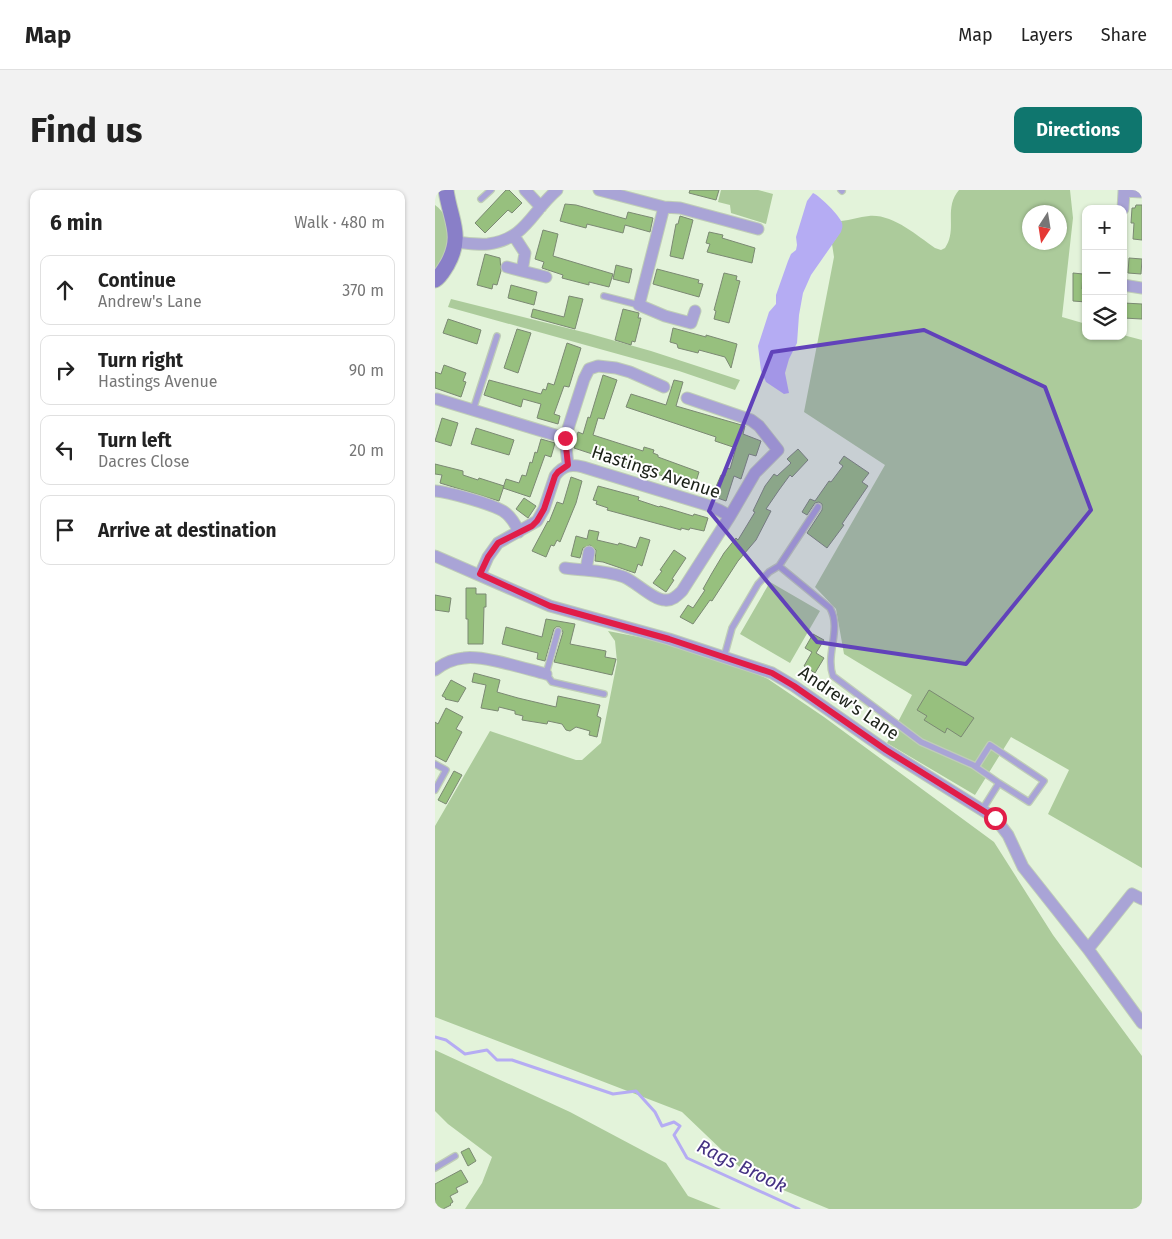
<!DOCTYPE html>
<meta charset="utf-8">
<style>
:root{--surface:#fff;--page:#f2f2f2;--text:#222;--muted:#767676;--line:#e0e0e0;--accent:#0f766e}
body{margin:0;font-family:"Fira Sans",sans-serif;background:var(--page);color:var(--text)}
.controls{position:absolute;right:15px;top:15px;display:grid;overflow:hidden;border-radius:10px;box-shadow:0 1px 4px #0004}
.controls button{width:45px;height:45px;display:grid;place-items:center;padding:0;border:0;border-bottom:1px solid var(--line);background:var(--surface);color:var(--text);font:25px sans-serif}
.compass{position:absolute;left:587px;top:15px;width:45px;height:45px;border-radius:50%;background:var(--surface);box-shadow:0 1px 4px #0004;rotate:192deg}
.stop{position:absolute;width:15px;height:15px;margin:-11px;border:4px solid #e11d48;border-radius:50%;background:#fff}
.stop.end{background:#e11d48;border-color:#fff;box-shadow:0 1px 5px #0008}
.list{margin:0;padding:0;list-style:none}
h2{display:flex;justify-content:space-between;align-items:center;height:65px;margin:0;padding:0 20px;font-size:21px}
h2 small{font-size:16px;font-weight:400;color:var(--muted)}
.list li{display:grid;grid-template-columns:32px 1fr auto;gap:15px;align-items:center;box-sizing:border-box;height:70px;margin:0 10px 10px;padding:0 10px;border:1px solid var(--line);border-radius:10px}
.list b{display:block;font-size:19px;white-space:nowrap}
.list p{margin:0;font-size:16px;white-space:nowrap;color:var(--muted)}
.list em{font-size:16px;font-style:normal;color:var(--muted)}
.icon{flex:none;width:28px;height:28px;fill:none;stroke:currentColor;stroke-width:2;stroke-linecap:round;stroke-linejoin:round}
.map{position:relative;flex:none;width:707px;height:1019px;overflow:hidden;border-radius:10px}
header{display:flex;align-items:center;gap:30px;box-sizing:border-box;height:70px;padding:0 25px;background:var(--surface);border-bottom:1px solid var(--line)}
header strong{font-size:24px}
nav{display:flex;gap:28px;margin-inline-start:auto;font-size:18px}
.intro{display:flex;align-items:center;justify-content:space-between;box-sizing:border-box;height:120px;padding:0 30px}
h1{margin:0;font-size:35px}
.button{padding:12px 22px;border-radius:10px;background:var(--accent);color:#fff;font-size:18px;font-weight:700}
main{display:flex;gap:30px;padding:0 30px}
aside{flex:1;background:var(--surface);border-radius:10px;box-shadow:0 1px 4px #0004}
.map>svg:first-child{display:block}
</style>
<header>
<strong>Map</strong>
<nav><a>Map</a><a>Layers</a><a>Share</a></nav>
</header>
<div class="intro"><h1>Find us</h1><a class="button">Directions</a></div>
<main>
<aside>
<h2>6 min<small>Walk · 480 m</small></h2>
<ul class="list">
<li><svg class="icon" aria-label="ahead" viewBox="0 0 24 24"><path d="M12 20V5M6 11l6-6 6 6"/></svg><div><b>Continue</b><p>Andrew's Lane</p></div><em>370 m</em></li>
<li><svg class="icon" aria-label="right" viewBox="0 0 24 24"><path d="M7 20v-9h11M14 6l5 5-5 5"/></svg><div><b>Turn right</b><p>Hastings Avenue</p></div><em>90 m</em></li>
<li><svg class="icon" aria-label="left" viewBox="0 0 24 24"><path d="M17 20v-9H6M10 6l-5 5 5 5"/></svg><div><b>Turn left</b><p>Dacres Close</p></div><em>20 m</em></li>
<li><svg class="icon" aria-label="arrive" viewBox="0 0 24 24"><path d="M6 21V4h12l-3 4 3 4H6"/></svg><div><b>Arrive at destination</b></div></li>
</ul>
</aside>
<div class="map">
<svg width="707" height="1019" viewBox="0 0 707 1019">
<rect width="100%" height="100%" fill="#e3f3da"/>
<!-- green -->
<path fill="#accb9b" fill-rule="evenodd" d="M286,0H323L338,4L331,34L296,23L295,15L283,12Z
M524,0H635L638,28L627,127L651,134V146H688V145L707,150V678L613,624L634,580L576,547L540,605L452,553L477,505L409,464L401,419L380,397L450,275L369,222L399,67L397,54C402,47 408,40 406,31C416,30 424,27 434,26C458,24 481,45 500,58L506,60L510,58C523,39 508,19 524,0ZM594,22H624V52H594Z
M0,15C14,24 16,46 12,62C10,69 4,76 0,83Z
M16,109L152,143L216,161L305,190L300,200L244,181L13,117Z
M335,392L385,421L355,473L305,444Z
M173,441L214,449L311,479L333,489L389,527L559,652L618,745L707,866V1019H394L314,986L247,922L0,827V636L55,541L141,570H147L166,553L182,472L180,451Z
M0,860L135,922L231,973L253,1006L286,1019H30L47,993L57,967L13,934L0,921Z"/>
<!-- water -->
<path fill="#b5acf3" d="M378,3C385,6 405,26 407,33C408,37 407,38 406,42L376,85L368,103L364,125L362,153L354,169L350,183L354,203L349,204L331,192L326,181L323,156L334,122L341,114V105L353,71L356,64L361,60L362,55L361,47L372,11Z"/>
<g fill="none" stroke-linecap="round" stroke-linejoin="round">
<!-- stream -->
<path stroke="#b5acf3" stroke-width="3" d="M0,847L11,850L30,864L52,860L62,870H77L178,904L201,901L220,922L227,936L239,932L245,936L239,945L252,968L364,1019"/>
</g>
<!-- building -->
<path fill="#97c07e" stroke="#7b8973" d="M71,0H74L87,13L77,23L73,20L50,43L40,33Z
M255,0H284L281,10L254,3Z
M130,14L141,15L191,29L193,22L218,28L215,42L190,35L188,43L152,34L151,38L125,31Z
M701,15H707V50L698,49L699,33H696L697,18H700Z
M245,26L258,30L248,69L235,66L241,34H243Z
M108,40L123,44L118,66L178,84L174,97L154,92V95L127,88L128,85L107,78L109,72L100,69Z
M274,42L288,45L287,48L320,58L317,73L272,62L275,54L271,53Z
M50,64L65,68L66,81L62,95L58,94L57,99L42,95Z
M694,68L707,69L706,84L693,83Z
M181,75L197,79L194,93L178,89Z
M222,79L264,90L263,93L268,94L264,107L218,94Z
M289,83L302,86L301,90L305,91L294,133L279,129L281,121L279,120Z
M638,83L648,84L647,99L651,100V112L638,111Z
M76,95L102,102L99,115L73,108Z
M134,106L148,109L140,139L96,127L98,119L129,127Z
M689,113L707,114V129L688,128Z
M188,119L204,123L203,128H206L200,152L197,151L196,155L180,150Z
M13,129L46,140L42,154L8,143Z
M238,138L271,147V145L302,154L296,178L290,167L264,160L263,163L243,158L242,154L235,152Z
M82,139L96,143L83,183L69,178Z
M132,153L146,158L134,197L129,196L119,224L125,226L123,234L102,228L106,214L88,209L86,217L49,205L54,190L106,204L108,199L111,200L113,193L119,195Z
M9,175L31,183L28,191L31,192L26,207L0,198V182L6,184Z
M168,185L182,190L169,229L163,228L158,245L208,261L209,257L219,260L218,263L223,265V267L264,282L259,298L233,290V287L212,282L139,258L143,242L148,244L153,227L155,228Z
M239,190L248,192L241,216L310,236L308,244L326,251L321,266L314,264L306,289L299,286L291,311L277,306L286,285L290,286L292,278L295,279L301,258L280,251L281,247L191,217L196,204L231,215Z
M7,228L23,233L16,256L0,251Z
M41,238L79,250L74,265L36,254Z
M106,249L120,253L116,267L110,265L95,307L68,298L71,289L84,293L87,285L91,286L95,272L97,273L100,262L102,263Z
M363,259L373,270L357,287L355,285L344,300L331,319L336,321L321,350L303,371L277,411L275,410L258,434L245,427L253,415L258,418L270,400L268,399L277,383L289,363L301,348L303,350L320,322L318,321L330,296L339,284L342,286L356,273L352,269Z
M409,266L434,283L427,292L433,296L407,334L409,335L392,358L372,343L387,320V314L384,312L380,313L372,325L367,322L375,309L380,311L394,291L396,292L408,276L404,273Z
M0,274L28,281V285L43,290L44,288L69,296L64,311L5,293L7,285L0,284Z
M136,287L147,291L141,313L125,352L122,350L119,356L116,355L111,367L97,361L113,331L114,332L122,312L128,314Z
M163,296L204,307L203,310L224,317L225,316L258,326L259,324L273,328L269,341L255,338L254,340L246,338V340L172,320L173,318L161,314L162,311L158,310Z
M89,308L101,316L93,328L81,319Z
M154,340L164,342L162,350L183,355L184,353L201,358L205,347L215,350L207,376L203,374L200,383L168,372L160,371L161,360L155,355L148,358L145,368L136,366L141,346L152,349Z
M239,360L251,368L237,389L239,390L231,402L218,393L227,381L225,380Z
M31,398H41V404H51V417H49L48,454H33V429H31Z
M0,405L16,408L14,422L0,420Z
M111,429L140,434L135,454L171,461L170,467L181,469L177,485L119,472L128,442L125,437H121L119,439L110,471L102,469L103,463L67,454L71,437L107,447Z
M378,444L389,450L381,463L389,468L380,483L369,476L377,462L370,458Z
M39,483L65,490L62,502L83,508L121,517L123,506L165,515L162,526L166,528L162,547L154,545L155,541L141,537L135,541L131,540L127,534L113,531L112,534L87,530L88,526L80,524V521L64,517L63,521L46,518L51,495L37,492Z
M16,490L31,498L23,512L10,509L11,508L7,506Z
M494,500L539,528L526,547L512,538L510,543L489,530L492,526L482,520Z
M11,518L28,527L21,539L27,542L11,572L0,566V532L3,534Z
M19,581L27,585L11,614L3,610Z
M34,958L41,971L33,976L26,962Z
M26,980L33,992L21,998L23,1002L15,1006L18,1012L15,1014L16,1015L8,1019H0V994Z"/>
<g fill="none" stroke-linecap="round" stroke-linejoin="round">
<!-- lane casing -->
<g stroke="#bfcdb7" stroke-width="8">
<path id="lane" d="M406,0L407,1
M46,9L56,0
M169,106L204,115
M38,220L62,146
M344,376L383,317
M123,441L111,484L117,492L169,504
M289,467L297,438L323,394L334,382L344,376L395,418C407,439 390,464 398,486L486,552L538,575L564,593L547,620
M0,574L11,580L0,600
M541,577L555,555L609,591L594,612L564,593
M0,978L20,966"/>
</g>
<!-- street casing -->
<g stroke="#bfcdb7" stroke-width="13">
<path id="street" d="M90,0L106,17
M164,0L229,17L245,18L323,39
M229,17L204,115L230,126L256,133L260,121
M688,19L689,1L707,2
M79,46L90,63L87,81L111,87
M21,52C31,53 43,55 53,54C91,49 96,22 122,0
M72,77L87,81
M688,95L707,98
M2,209L130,248
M133,275L130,248L149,189L154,179L163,176L181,178L195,182L229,197
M0,301C14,302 56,314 68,321C76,326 80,333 84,342
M0,366L115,416L234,449L337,483L359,496L451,560L560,628L573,645L588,677L653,759L707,833
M130,378C150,381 170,380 189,387C201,392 218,410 230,410C237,411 242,406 247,401L295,326
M151,380L154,362
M45,385L53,367L63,353L102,331L109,319L120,286C128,275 136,274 148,277L272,315L284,320L295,326L320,283L343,260L324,236L316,230L252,208
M0,480C9,473 18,469 29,468C48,465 91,479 111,484
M653,759L697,704L707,709"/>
</g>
<!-- secondary casing -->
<g stroke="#bfcdb7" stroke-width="17">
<path id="secondary" d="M0,90C6,86 8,81 12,75C29,45 15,30 11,0"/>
</g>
<!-- lane -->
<use href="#lane" stroke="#a9a4d6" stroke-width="5.5"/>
<!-- street -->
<use href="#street" stroke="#a9a4d6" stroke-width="11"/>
<!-- secondary -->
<use href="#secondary" stroke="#897fc8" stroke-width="15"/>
</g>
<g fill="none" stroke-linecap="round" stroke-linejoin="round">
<!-- route -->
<path stroke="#e11d48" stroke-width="6" d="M130,248L133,275L123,282L120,286L109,319L102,331L97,336L63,353L53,367L45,384L115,416L234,449L337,483L359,496L451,560L560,628"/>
</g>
<!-- marked area -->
<path fill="#6142ba" fill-opacity="0.2" stroke="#6142ba" stroke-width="4" stroke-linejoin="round" d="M489,140L610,197L656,320L531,474L382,452L274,321L337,162Z"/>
<g text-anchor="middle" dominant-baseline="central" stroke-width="4" stroke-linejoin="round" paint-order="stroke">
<!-- street labels -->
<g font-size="18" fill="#1c2219" stroke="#fff">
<text transform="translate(221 282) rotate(18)">Hastings Avenue</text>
<text transform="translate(414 513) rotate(34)">Andrew's Lane</text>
</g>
<!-- water labels -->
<g font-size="19" font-style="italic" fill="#453283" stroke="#fff">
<text transform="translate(307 976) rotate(26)">Rags Brook</text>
</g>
</g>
</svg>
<div class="controls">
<button>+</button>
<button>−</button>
<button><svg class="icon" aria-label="layers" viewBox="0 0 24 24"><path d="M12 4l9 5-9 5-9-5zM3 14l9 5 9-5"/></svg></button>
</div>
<svg class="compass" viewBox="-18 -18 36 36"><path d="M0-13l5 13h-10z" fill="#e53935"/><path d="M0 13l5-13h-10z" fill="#767676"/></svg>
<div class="stop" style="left:560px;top:628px"></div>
<div class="stop end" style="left:130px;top:248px"></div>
</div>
</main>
